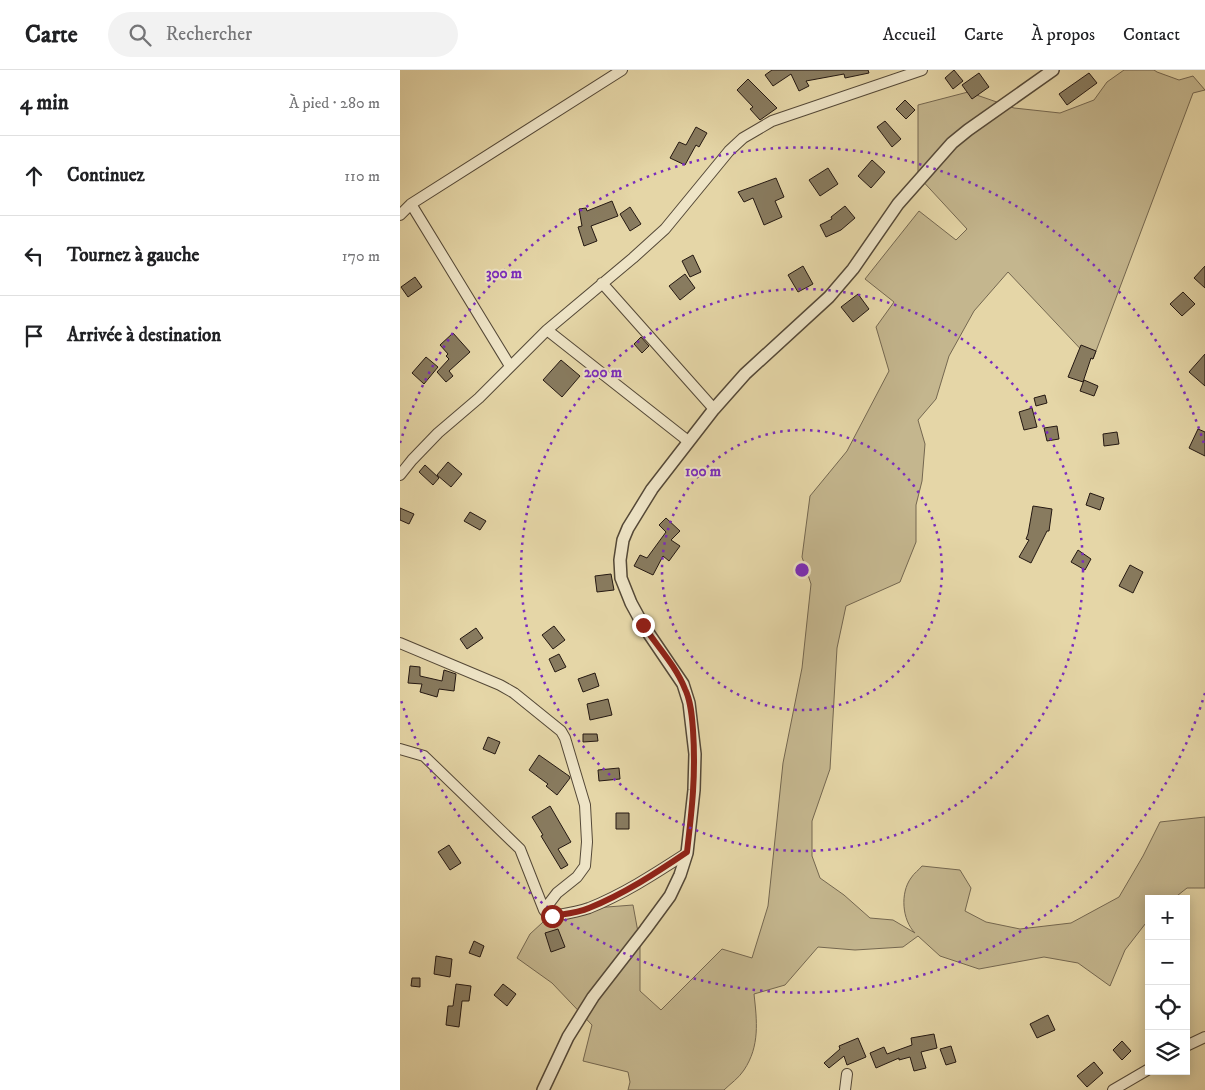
<!DOCTYPE html>
<html lang="fr">
<meta charset="utf-8">
<style>
:root{--surface:#fff;--page:#f2f2f2;--text:#202124;--muted:#757577;--line:#e0e0e0}
body{margin:0;font-family:"IM FELL DW Pica",serif;background:var(--page);color:var(--text)}
.controls{position:absolute;right:15px;bottom:15px;display:grid;overflow:hidden;border-radius:0px;box-shadow:0 2px 12px #0003}
.controls button{width:45px;height:45px;display:grid;place-items:center;padding:0;border:0;border-bottom:1px solid var(--line);background:var(--surface);color:var(--text);font:25px sans-serif}
.stop{position:absolute;width:15px;height:15px;margin:-11px;border:4px solid #8f2418;border-radius:50%;background:#fff}
.stop.end{background:#8f2418;border-color:#fff;box-shadow:0 1px 5px #0008}
.list{margin:0;padding:0;list-style:none}
h2{display:flex;justify-content:space-between;align-items:center;height:65px;margin:0;padding:0 20px;font-size:21px}
h2 small{font-size:16px;font-weight:400;color:var(--muted)}
.list li{display:grid;grid-template-columns:32px 1fr auto;gap:15px;align-items:center;box-sizing:border-box;height:80px;padding:0 20px;border-top:1px solid var(--line)}
.list b{display:block;font-size:19px;white-space:nowrap}
.list em{font-size:16px;font-style:normal;color:var(--muted)}
.icon{flex:none;width:28px;height:28px;fill:none;stroke:currentColor;stroke-width:2;stroke-linecap:round;stroke-linejoin:round}
.map{position:relative;flex:none;width:805px;height:1020px;overflow:hidden}
header{display:flex;align-items:center;gap:30px;box-sizing:border-box;height:70px;padding:0 25px;background:var(--surface);border-bottom:1px solid var(--line)}
header strong{font-size:24px}
nav{display:flex;gap:28px;margin-inline-start:auto;font-size:18px}
.search{width:350px;height:45px;background:var(--page);display:flex;align-items:center;gap:12px;box-sizing:border-box;padding:0 18px;border-radius:28px;color:var(--muted);font-size:19px}
main{display:flex}
aside{flex:1;background:var(--surface)}
.map>svg:first-child{display:block}
</style>
<header>
<strong>Carte</strong>
<div class="search"><svg class="icon" aria-label="search" viewBox="0 0 24 24"><circle cx="10" cy="10" r="6"/><path d="M15 15l6 6"/></svg>Rechercher</div>
<nav><a>Accueil</a><a>Carte</a><a>À propos</a><a>Contact</a></nav>
</header>
<main>
<aside>
<h2>4 min<small>À pied · 280 m</small></h2>
<ul class="list">
<li><svg class="icon" aria-label="ahead" viewBox="0 0 24 24"><path d="M12 20V5M6 11l6-6 6 6"/></svg><div><b>Continuez</b></div><em>110 m</em></li>
<li><svg class="icon" aria-label="left" viewBox="0 0 24 24"><path d="M17 20v-9H6M10 6l-5 5 5 5"/></svg><div><b>Tournez à gauche</b></div><em>170 m</em></li>
<li><svg class="icon" aria-label="arrive" viewBox="0 0 24 24"><path d="M6 21V4h12l-3 4 3 4H6"/></svg><div><b>Arrivée à destination</b></div></li>
</ul>
</aside>
<div class="map">
<svg width="805" height="1020" viewBox="0 0 805 1020">
<rect width="100%" height="100%" fill="#e5d6a7"/>
<filter id="stains"><feTurbulence type="fractalNoise" baseFrequency=".004" numOctaves="4"/><feColorMatrix values="0 0 0 0 .2 0 0 0 0 .09 0 0 0 0 .02 0 0 0 .5 -.17"/></filter>
<radialGradient id="worn" r=".72"><stop offset=".6" stop-color="#630" stop-opacity="0"/><stop offset="1" stop-color="#630" stop-opacity=".3"/></radialGradient>
<!-- green -->
<path fill="#c4b68e" stroke="#746750" d="M724,0H754L757,2L779,10L793,6L805,20L793,23L693,289L689,288L608,202L574,241L549,286L536,329L518,350L525,374L522,411L516,435V472L500,512L446,536L437,578L430,699L412,751V786L420,808L444,825L470,848L493,850L515,863C502,850 500,823 511,808C514,803 519,800 522,796L560,800L571,818L565,841L586,852L620,859L671,853L719,827L743,786L760,752L805,747V818H787L773,829H749V849L725,880L710,916L678,893L644,887L579,899L540,886L518,866L503,877L455,880L418,877L385,915L354,924C357,951 360,976 344,1000C339,1008 330,1014 324,1020H228L230,1012L228,1002L183,991L192,955L152,913L117,888L130,864L155,841L233,835L240,873V921L261,940L322,879L352,888L368,836L383,693L402,598L411,514L402,487L410,426L447,381L489,301L476,257L494,232L465,209L519,141L556,170L567,159L518,106V35L568,22L614,38L660,43L694,30L707,12Z"/>
<!-- building -->
<path fill="#887b5f" stroke="#241812" d="M372,0H468L469,3L445,8L444,4L406,11L409,16L399,21L391,4L373,16L365,5Z
M554,0L563,11L553,19L545,8Z
M579,3L589,17L572,29L562,15Z
M689,3L697,13L667,35L659,24Z
M348,9L377,38L360,50L350,39L353,37L337,20Z
M505,30L515,40L506,49L496,39Z
M485,51L501,69L492,77L477,57Z
M296,57L307,63L299,77L296,75L285,95L270,88L279,72L286,75Z
M472,90L485,102L471,118L458,106Z
M428,98L438,114L420,126L409,110Z
M376,108L384,127L375,131L382,147L364,155L353,128L344,132L338,122Z
M212,131L218,146L191,156L197,171L184,176L178,157L182,156L179,139L186,138L187,141Z
M445,136L455,148L441,160L426,167L420,155L432,149L431,147Z
M230,137L241,154L230,161L220,144Z
M293,185L301,202L290,207L282,191Z
M403,196L413,214L398,222L388,205Z
M805,196V218L794,208Z
M285,204L295,218L280,230L269,216Z
M15,207L22,217L8,227L1,217Z
M783,222L795,234L782,246L770,234Z
M458,224L469,239L453,252L441,237Z
M53,263L70,282L49,301L53,306L46,312L37,302L49,289L46,286L48,284L40,275Z
M241,267L249,276L242,283L234,274Z
M681,275L696,281L693,289L691,288L683,312L668,307Z
M805,284V316L789,302Z
M26,287L38,297L24,314L12,303Z
M161,290L180,306L162,327L143,310Z
M684,310L698,316L694,326L680,321Z
M645,325L647,333L636,336L634,328Z
M632,338L637,357L624,360L619,342Z
M657,356L659,369L647,371L644,358Z
M798,359L805,362V386L789,378Z
M717,362L719,374L704,376L703,364Z
M48,392L62,404L51,417L37,405Z
M25,395L39,408L33,415L19,402Z
M690,423L704,428L700,440L686,435Z
M633,436L652,439L649,461H647L631,493L619,487L629,470L626,469L628,464Z
M0,438L14,444L9,454L0,450Z
M70,442L86,451L80,460L64,451Z
M266,448L280,461L271,470L280,476L269,491L263,486L253,505L234,496L240,485L247,488L266,462L259,455Z
M678,480L691,489L685,500L671,492Z
M730,495L743,502L733,523L719,516Z
M211,504L214,520L197,522L195,506Z
M154,556L165,570L153,579L142,565Z
M76,558L83,568L67,579L60,569Z
M159,584L166,597L155,602L149,589Z
M10,596L20,597V606L42,611L44,600L56,604L54,621L39,619L37,627L20,622L22,614L8,613Z
M195,603L199,616L183,622L178,609Z
M208,629L212,645L190,650L187,634Z
M183,664H197L198,671L183,672Z
M88,667L100,672L95,684L83,679Z
M139,685L169,706L170,708L157,725L146,716L148,714L129,700Z
M219,698L220,709L199,711L198,700Z
M150,736L171,772L158,779L168,795L161,799L141,766L143,765L132,747Z
M216,743H229V759H216Z
M49,775L61,793L50,800L38,782Z
M158,859L165,877L151,882L145,863Z
M74,871L84,876L80,887L69,883Z
M36,886L52,889L50,907L34,904Z
M12,908H20V917L11,916Z
M56,914L71,916L69,931H62L59,957L46,955L48,936H53Z
M103,914L116,924L107,936L94,925Z
M648,945L655,960L637,968L630,954Z
M534,964L537,978L521,982L526,998L514,1001L510,987L499,990V988L476,998L470,983L484,977L487,984L512,975L511,968Z
M458,968L466,987L447,995L444,986L429,998L424,993L440,979L439,976Z
M722,971L731,981L722,990L713,980Z
M551,976L556,992L546,995L540,979Z
M694,992L703,1003L687,1017L677,1006Z"/>
<g fill="none" stroke-linecap="round" stroke-linejoin="round">
<!-- minor casing -->
<g stroke="#544837" stroke-width="12">
<path id="minor" d="M11,134L110,296
M0,145L11,134L222,0
M202,213L314,339
M147,260L288,371
M0,405L12,390L38,363L79,328L147,260L233,188L265,159L329,81L343,68L372,51L522,0
M0,573L100,615L114,623L161,661L165,668L185,735L187,772L185,796L177,807L157,823L144,840L148,845L152,846C164,844 178,842 189,838C224,824 256,803 287,783
M0,679L24,686L120,779L144,840
M786,976L805,967
M445,1020L447,1004
M713,1020L749,999"/>
</g>
<!-- tertiary casing -->
<g stroke="#544837" stroke-width="14">
<path id="tertiary" d="M143,1020L168,967L193,927L245,860L270,826L280,805L287,783L294,720L295,684L289,633L283,614L243,555L231,533L221,508L220,490L223,470L228,458L252,419L314,339L345,304L429,227L453,199L498,134L552,73L568,60L653,0"/>
</g>
<!-- minor -->
<use href="#minor" stroke="#eee4c6" stroke-width="10"/>
<!-- tertiary -->
<use href="#tertiary" stroke="#eee4c6" stroke-width="11"/>
</g>
<g fill="none" stroke-linecap="round" stroke-linejoin="round">
<!-- route -->
<path stroke="#8f2418" stroke-width="6" d="M152,846C164,844 178,843 189,838C224,824 256,803 287,782C292,739 296,704 293,660C292,647 291,631 285,619C276,596 257,576 243,555"/>
</g>
<!-- distance rings -->
<g fill="none" stroke="#7b2cbf" stroke-width="2.5" stroke-dasharray="2.5 5">
<circle cx="402" cy="500" r="140"/>
<circle cx="402" cy="500" r="281"/>
<path d="M805 623A421 421 0 0 1 0 627M0 373A421 421 0 0 1 805 377"/>
</g>
<circle cx="402" cy="500" r="8" fill="#7b2cbf" stroke="#eee4c6" stroke-width="2.5"/>
<g font-size="15" text-anchor="middle" font-weight="bold" fill="#7b2cbf" stroke="#eee4c6" stroke-width="4" stroke-linejoin="round" paint-order="stroke">
<text x="104" y="208">300 m</text>
<text x="203" y="307">200 m</text>
<text x="303" y="406">100 m</text>
</g>
<rect width="100%" height="100%" filter="url(#stains)"/>
<rect width="100%" height="100%" fill="url(#worn)"/>
</svg>
<div class="controls">
<button>+</button>
<button>−</button>
<button><svg class="icon" aria-label="locate" viewBox="0 0 24 24"><circle cx="12" cy="12" r="6"/><path d="M12 2v4M12 18v4M2 12h4M18 12h4"/></svg></button>
<button><svg class="icon" aria-label="layers" viewBox="0 0 24 24"><path d="M12 4l9 5-9 5-9-5zM3 14l9 5 9-5"/></svg></button>
</div>
<div class="stop" style="left:152px;top:846px"></div>
<div class="stop end" style="left:243px;top:555px"></div>
</div>
</main>
